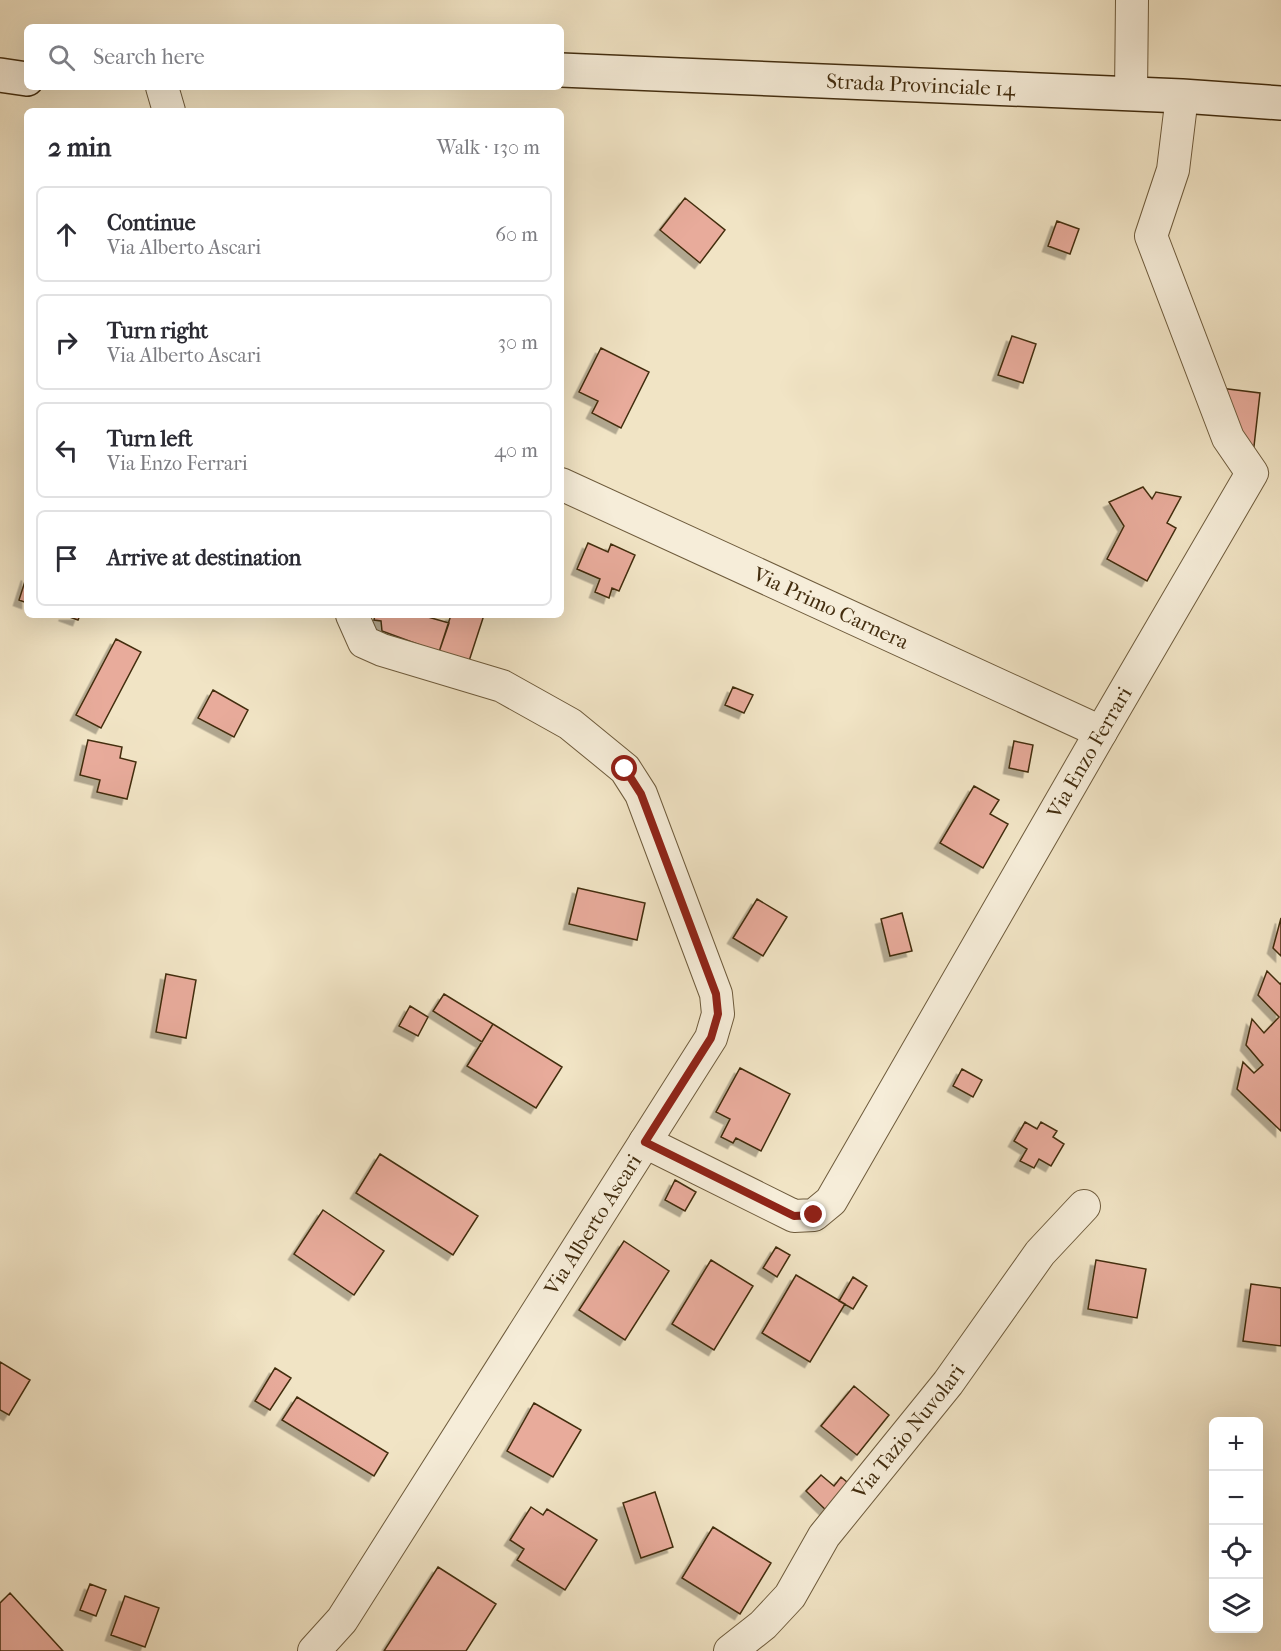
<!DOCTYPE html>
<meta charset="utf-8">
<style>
:root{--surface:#fff;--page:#f7f7f7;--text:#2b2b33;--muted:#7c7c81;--line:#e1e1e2}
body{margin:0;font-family:"IM FELL French Canon",serif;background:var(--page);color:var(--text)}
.controls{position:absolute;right:18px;bottom:18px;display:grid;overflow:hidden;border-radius:9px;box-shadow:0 6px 24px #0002}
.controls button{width:54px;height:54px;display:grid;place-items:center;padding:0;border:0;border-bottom:2px solid var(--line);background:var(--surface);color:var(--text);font:30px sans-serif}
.stop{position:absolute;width:18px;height:18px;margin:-14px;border:4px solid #8f2418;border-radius:50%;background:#fff}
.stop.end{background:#8f2418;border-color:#fff;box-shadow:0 2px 6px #0008}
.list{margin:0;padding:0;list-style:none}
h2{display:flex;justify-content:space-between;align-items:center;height:78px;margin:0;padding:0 24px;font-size:26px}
h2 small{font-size:20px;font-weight:400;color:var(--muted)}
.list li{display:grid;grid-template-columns:39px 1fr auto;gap:18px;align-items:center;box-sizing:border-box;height:96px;margin:0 12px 12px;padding:0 12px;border:2px solid var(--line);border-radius:9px}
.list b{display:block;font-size:22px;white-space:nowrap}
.list p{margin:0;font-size:20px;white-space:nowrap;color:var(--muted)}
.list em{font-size:20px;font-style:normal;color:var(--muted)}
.icon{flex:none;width:33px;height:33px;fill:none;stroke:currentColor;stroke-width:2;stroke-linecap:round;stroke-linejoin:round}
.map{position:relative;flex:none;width:1281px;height:1651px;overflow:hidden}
.search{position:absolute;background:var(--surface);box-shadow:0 6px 24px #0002;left:24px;top:24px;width:540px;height:66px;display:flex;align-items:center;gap:15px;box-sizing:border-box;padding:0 21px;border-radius:9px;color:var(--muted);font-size:22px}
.panel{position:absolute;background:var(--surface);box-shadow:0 6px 24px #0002;left:24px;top:108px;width:540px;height:510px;border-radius:9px}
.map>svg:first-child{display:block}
</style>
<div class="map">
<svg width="1281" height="1651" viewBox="0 0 1281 1651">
<defs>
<filter id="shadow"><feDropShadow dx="-5.5" dy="5.5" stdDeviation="0" flood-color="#0004"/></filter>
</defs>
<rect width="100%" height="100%" fill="#f1e4c5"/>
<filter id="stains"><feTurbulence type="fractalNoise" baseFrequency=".00333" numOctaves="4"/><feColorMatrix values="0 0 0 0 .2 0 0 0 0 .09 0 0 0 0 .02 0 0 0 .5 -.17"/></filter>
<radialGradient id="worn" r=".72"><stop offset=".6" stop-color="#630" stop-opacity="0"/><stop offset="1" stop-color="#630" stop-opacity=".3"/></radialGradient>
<!-- building -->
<path fill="#e8ab9b" stroke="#432d0f" stroke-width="1.5" filter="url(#shadow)" d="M685,198L725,230L700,263L660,230Z
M1057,221L1079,229L1070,254L1048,246Z
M1012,336L1036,344L1023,383L998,375Z
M601,348L649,372L621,428L592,413L598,401L579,392Z
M1220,388L1260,393L1253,455Z
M1143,487L1152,499L1156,492L1181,497L1167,523L1176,528L1147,581L1107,559L1124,526L1109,502Z
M588,543L608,552L611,544L635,555L619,591L612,588L609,598L595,592L600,579L577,569Z
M27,575V603L19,600Z
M64,615H80L78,620Z
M375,615H421L449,623L439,652L382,631L381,621L374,620Z
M451,615H484L469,661L439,652Z
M116,639L141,652L101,728L76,715Z
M733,687L753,695L744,713L725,705Z
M213,690L248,710L234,737L198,718Z
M88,740L122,747L120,758L136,762L127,799L97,792L100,780L80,775Z
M1014,741L1033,745L1028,772L1009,768Z
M974,786L999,800L990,814L1008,824L983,868L940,843Z
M578,888L645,903L637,940L569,924Z
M757,899L787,917L763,956L733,938Z
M902,913L912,951L890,956L881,919Z
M1281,918V956L1273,948Z
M1267,971L1280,984L1281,983V1131L1237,1089L1243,1062L1254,1073L1263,1065L1246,1045L1252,1019L1264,1033L1279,1017L1258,995Z
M166,974L196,980L186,1038L156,1032Z
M444,994L493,1024L482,1042L433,1011Z
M410,1006L428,1017L418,1036L399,1026Z
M493,1024L562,1067L536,1108L467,1066Z
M740,1068L790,1094L761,1151L736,1138L733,1143L721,1137L730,1119L716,1112Z
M962,1069L982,1080L973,1097L953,1086Z
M1025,1122L1037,1129L1041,1122L1057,1131L1053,1137L1064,1144L1051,1166L1039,1159L1034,1168L1020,1161L1027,1149L1014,1141Z
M380,1154L478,1216L453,1255L356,1193Z
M675,1180L696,1192L685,1211L665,1200Z
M323,1210L384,1251L354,1295L294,1254Z
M624,1241L669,1271L625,1340L579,1310Z
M776,1247L790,1255L777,1277L763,1268Z
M711,1260L753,1286L714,1350L672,1324Z
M1096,1260L1146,1269L1137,1318L1088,1309Z
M796,1275L845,1304L810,1362L762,1333Z
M853,1277L867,1286L853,1309L839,1301Z
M1251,1284L1281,1288V1346L1243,1341Z
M0,1362L30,1380L9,1415L0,1410Z
M275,1368L291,1378L270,1410L255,1401Z
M854,1386L889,1415L857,1455L821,1426Z
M297,1397L388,1453L374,1476L282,1420Z
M534,1403L581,1430L553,1477L507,1451Z
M821,1475L834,1486L841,1477L853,1487L829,1513L806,1491Z
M655,1492L673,1547L641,1558L623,1503Z
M531,1507L543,1515L547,1509L597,1540L565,1590L517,1560L524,1549L510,1540Z
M713,1527L771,1563L740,1614L682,1578Z
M438,1567L496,1604L466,1651H384Z
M90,1584L106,1590L96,1616L80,1610Z
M10,1593L63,1651H0V1603Z
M125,1596L159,1608L145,1647L111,1635Z"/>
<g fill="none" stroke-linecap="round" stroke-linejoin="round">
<!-- street casing -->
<g stroke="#6e5b3c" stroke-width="34">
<g id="street">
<path d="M162,87L169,111"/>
<path d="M1131,94L1132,0"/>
<path id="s1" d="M561,484L1101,732"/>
<path id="s2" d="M645,1142L794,1216L814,1215L831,1201L1101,732L1252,473L1228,438L1151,236L1173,170L1182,96"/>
<path id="s3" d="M314,1651L342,1620L711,1038L718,1014L716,994L641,794L625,769L570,724L502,686L382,650L364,642L352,615"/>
<path id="s4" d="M730,1651L763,1625L790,1596L824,1536L948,1383L1040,1253L1084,1206"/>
</g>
</g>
<!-- secondary casing -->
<g stroke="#432d0f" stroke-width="36">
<g id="secondary">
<path id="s5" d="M561,70L1182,96L1281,103"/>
<path d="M0,75L27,79"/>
</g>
</g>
<!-- street -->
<use href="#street" stroke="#f6edd9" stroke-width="32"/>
<!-- secondary -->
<use href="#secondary" stroke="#f6edd9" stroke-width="33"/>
</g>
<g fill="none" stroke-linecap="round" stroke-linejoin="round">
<!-- route -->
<path stroke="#8f2418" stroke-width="8" d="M625,769L641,794L716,994L718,1014L711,1038L645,1142L794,1216L814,1215"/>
</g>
<g text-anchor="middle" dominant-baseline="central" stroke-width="6" stroke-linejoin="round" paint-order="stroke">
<!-- street labels -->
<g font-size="21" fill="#432d0f" stroke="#f6edd9">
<text stroke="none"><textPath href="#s5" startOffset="360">Strada Provinciale 14</textPath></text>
<text stroke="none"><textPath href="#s1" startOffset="297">Via Primo Carnera</textPath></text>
<text stroke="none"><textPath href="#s2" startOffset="726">Via Enzo Ferrari</textPath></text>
<text stroke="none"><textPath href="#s3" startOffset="510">Via Alberto Ascari</textPath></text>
<text stroke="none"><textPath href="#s4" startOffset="285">Via Tazio Nuvolari</textPath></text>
</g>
</g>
<rect width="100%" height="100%" filter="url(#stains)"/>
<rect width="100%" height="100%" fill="url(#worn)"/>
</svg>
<div class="controls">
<button>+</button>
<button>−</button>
<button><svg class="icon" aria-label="locate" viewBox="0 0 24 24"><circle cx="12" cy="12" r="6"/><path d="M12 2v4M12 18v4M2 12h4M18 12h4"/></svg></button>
<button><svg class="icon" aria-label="layers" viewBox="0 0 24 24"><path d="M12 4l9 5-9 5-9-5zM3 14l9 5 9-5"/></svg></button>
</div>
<div class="stop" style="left:625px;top:769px"></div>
<div class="stop end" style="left:814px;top:1215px"></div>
<div class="search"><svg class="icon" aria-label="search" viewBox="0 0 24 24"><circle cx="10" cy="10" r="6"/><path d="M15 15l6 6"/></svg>Search here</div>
<section class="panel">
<h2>2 min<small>Walk · 130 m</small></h2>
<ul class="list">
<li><svg class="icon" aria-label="ahead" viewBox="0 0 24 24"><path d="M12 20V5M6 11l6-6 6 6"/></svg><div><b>Continue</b><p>Via Alberto Ascari</p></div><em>60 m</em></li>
<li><svg class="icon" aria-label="right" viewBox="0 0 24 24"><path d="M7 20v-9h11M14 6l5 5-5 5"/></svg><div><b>Turn right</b><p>Via Alberto Ascari</p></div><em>30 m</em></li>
<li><svg class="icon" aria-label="left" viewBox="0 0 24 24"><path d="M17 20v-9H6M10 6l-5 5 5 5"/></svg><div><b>Turn left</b><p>Via Enzo Ferrari</p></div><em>40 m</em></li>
<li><svg class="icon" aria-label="arrive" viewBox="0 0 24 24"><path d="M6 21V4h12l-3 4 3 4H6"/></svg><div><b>Arrive at destination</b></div></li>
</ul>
</section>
</div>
